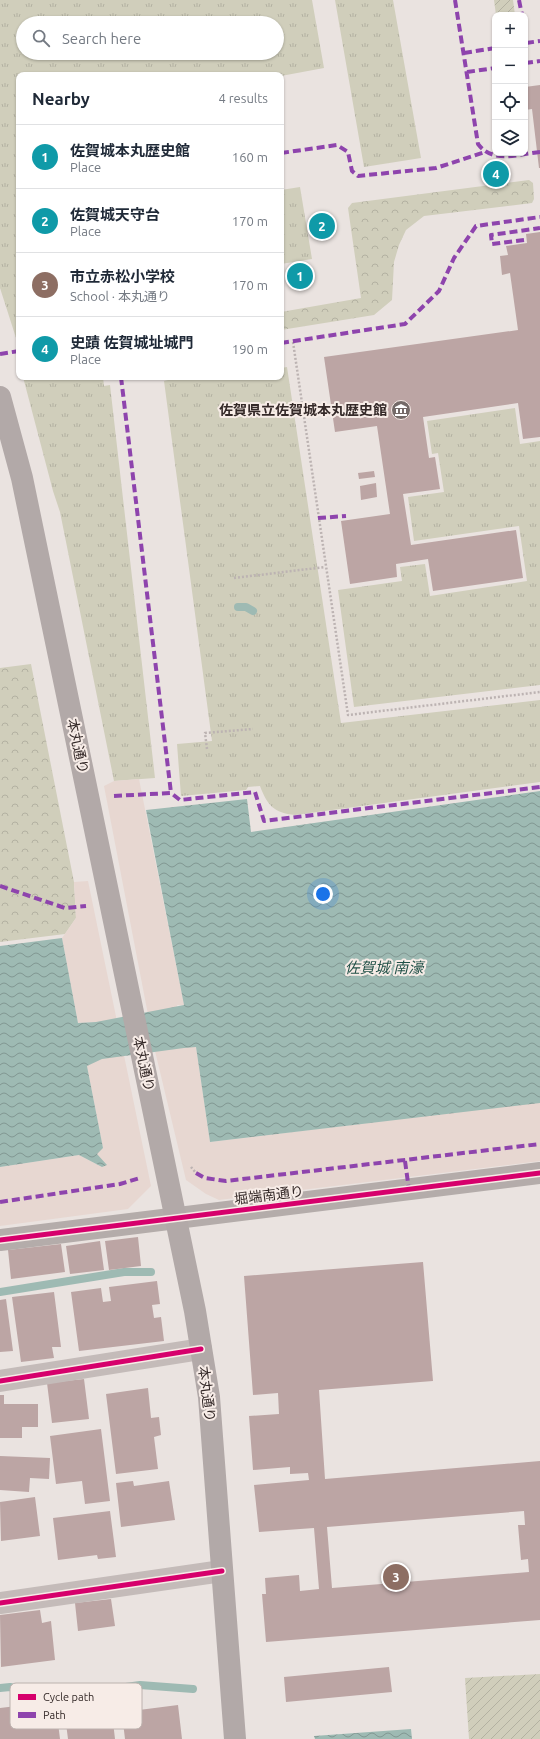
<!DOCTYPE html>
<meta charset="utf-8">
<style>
:root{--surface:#fff;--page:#f2f2f3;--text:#1f2937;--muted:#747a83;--line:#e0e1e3;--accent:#ea580c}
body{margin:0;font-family:Ubuntu,"Noto Sans JP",sans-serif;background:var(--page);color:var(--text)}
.controls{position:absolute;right:12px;top:12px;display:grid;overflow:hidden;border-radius:8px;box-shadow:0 1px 3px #0004}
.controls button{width:36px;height:36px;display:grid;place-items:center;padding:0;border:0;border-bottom:1px solid var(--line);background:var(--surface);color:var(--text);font:20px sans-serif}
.you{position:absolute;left:323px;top:894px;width:14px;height:14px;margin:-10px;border:3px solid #fff;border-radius:50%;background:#1a73e8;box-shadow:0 0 0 6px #1a73e833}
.badge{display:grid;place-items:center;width:26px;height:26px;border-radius:50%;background:var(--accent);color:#fff;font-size:13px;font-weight:700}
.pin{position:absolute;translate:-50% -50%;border:2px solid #fff;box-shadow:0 1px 4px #0006}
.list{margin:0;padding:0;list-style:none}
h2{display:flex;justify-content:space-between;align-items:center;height:52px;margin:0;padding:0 16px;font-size:17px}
h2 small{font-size:13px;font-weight:400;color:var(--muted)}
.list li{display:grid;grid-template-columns:26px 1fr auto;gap:12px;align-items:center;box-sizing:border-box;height:64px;padding:0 16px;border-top:1px solid var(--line)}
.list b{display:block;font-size:15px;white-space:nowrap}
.list p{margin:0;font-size:13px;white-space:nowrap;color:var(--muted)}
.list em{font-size:13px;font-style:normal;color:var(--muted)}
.icon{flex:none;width:22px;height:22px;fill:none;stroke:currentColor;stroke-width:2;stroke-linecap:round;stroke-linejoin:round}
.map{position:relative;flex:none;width:540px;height:1739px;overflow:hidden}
.search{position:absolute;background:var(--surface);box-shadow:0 1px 3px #0004;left:16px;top:16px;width:268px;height:44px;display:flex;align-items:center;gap:10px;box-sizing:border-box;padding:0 14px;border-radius:22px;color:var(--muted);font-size:15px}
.panel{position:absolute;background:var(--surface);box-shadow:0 1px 3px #0004;left:16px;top:72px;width:268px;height:308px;border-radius:8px}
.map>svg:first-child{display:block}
</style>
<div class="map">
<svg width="540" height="1739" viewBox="0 0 540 1739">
<defs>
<pattern id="grass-tufts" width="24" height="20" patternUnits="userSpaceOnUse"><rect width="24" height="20" fill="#d0cebb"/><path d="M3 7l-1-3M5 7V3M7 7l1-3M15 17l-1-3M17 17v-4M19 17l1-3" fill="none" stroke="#b3b1a1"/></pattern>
<pattern id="forest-crowns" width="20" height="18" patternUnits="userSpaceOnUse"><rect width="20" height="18" fill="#d0cebb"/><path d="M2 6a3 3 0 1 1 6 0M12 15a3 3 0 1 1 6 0" fill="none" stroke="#b3b1a1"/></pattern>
<pattern id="garden-furrows" width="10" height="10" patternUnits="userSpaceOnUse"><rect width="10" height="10" fill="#d0cebb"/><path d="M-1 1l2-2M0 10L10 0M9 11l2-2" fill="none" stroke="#b3b1a1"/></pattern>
<pattern id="water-waves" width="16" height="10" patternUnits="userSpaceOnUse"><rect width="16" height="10" fill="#9ebab3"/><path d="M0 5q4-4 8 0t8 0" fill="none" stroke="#829792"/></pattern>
</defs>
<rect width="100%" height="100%" fill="#eae3e0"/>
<!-- grass -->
<path fill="url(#grass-tufts)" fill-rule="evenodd" d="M0,0H312L324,68L281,76L19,75V341H17L0,288ZM23,23H277V53H23Z
M335,0H393L421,158L364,167Z
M300,187L312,259L281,264V190Z
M287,367L341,723L540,700V782L295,815C274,813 267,805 260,786L248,787L246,790L181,796L177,744L212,741L164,381L168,380L167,377H281V368Z
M23,377H103L104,386L110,385L155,778L114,781L60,512L53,491Z
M515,408L520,444L540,441V685L354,707L338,590L402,581L400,567L425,564L430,596L527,581L519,526L414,541L408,497L444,492L438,453L432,454L427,421Z"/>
<!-- forest -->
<path fill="url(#forest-crowns)" d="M529,180L533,183L534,199L532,203L424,216L406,230L399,245L394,262L392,300L374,315L281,330V312L361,298L348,208L352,203Z
M31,664L74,882L76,918L65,934L0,942V668Z"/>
<!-- garden -->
<path fill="url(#garden-furrows)" d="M494,0H513L515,15H496Z
M540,1674V1739H469L465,1678Z"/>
<!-- plaza -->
<path fill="#e7d7d1" d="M139,779L184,1005H177L183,1047H196L210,1142L540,1102V1161L219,1200L206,1194L186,1180L155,1051L104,786L114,781Z
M88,881L151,1186L128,1209L0,1226V1167L79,1155L102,1167L97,1153L103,1148L87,1066L96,1022L78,1023L62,938L76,918L74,882Z"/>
<!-- water -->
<path fill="url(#water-waves)" d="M540,791V1103L210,1142L196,1047L184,1048L102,1059L87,1066L103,1148L97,1154L107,1165L102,1167L79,1155L0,1167V946L62,938L78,1023L96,1022L184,1005L146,810L247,799L251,832Z
M411,1729L412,1739H315L314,1736Z"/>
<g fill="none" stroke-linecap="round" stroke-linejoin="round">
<!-- stream -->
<path stroke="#9ebab3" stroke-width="8" d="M238,607H246L253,611
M0,1292L124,1272H151
M0,1688L10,1687L55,1697L140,1685L193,1689"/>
</g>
<!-- building -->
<path fill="#bca5a4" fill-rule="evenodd" d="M540,85V168H539L532,109L525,110V87Z
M540,232V437L523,439L518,403L423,417L429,458L435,457L440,489L403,494L411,545L516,530L523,578L433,591L428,559L396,564L397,577L350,584L341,521L390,514L377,426L335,432L324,357L518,330L510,273L502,275L500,256L508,255L506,246L527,243L526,234Z
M374,471L375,477L359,479L358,473Z
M376,483L377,497L361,500L360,486Z
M138,1237L141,1266L109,1270L105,1241Z
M100,1241L104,1270L70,1274L66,1246Z
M61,1244L65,1272L11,1279L8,1250Z
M423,1262L433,1381L319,1390L325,1479L540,1461V1620L266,1642L262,1594H266L265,1578L299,1575L300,1591L319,1589L314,1528L259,1532L254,1485L309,1480L308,1473L290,1474V1467L253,1470L249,1416L279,1414L278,1393L253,1395L244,1276ZM524,1511L525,1525H518L521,1560L528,1559L529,1572L332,1588L327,1527Z
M157,1281L160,1304L152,1305L154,1318L161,1317L164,1341L79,1351L71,1292L101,1288L103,1302L111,1301L109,1287Z
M54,1292L61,1347H52L54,1358L21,1362L12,1297Z
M6,1299L13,1351L0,1352V1300Z
M84,1379L89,1419L52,1423L47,1383Z
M148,1388L151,1418L159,1417L161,1435L154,1437L158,1469L116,1474L106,1394Z
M0,1395H4V1404H38V1427H22V1438H0Z
M101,1429L110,1501L85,1504L82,1481L56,1484L50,1436Z
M0,1456L50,1458L49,1479L30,1478L29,1492L0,1490Z
M133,1481L134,1486L169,1481L175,1520L121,1527L116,1483Z
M35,1497L40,1536L1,1541L0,1502Z
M110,1511L116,1557L98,1559L97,1555L58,1560L53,1518Z
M111,1599L115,1626L78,1631L75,1603Z
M40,1610L42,1623L51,1621L55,1660L1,1667L0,1615Z
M389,1667L392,1692L286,1702L284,1677Z
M137,1695L139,1710L178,1705L182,1739H125L120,1697Z
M110,1696L115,1739H68L64,1708L88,1706L87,1700Z
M33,1704L34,1710L56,1707L60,1739H0V1708Z"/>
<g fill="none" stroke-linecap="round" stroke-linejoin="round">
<!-- path -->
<path stroke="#bcb3b2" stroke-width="2.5" stroke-dasharray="2 2" stroke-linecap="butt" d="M293,342L348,715L540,692
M234,578L325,567
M207,749L205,733L253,729
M191,1167L196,1173"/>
<!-- street -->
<path stroke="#c4bbb9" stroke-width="22" d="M0,1381L201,1349
M0,1603L222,1571"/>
<!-- secondary -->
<path stroke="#b4acaa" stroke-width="22" d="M0,1240L540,1173"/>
<!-- primary -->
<path stroke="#b2a9a8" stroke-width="22" d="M0,397L22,478L195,1311L209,1397L235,1739"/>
<!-- quiet -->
<path stroke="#8e44ad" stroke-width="4" stroke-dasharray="8 4" stroke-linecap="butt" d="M455,0L478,144C493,164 518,154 540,152
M519,0L522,15
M526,43L540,41
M464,53L495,48
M525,63L540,61
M467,72L495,68
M281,153L337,145L348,152L352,171L358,176L436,168L485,152
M524,240L492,244L491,235L540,228
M281,343L405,324L439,291L454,258L476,226L540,217
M0,354L19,351
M121,377L171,793
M318,518L346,516
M114,796L171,793L180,800L255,792L264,821L540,787
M0,886L65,908L86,906
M405,1161L409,1190
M196,1173L205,1178L226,1181L540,1144
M0,1202L120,1184L140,1178"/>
<!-- cycleway casing -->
<g stroke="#f7ece7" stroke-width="8">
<path id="cycleway" d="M0,1240L540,1173
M0,1381L201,1349
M0,1603L222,1571"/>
</g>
<!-- cycleway -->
<use href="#cycleway" stroke="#d6006c" stroke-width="5"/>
</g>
<!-- icons -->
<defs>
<g id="museum-disc" transform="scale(1)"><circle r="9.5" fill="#746a68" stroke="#f7ece7"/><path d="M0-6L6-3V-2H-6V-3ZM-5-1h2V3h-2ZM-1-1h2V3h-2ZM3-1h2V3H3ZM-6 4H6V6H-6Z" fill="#fff"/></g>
</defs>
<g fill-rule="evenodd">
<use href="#museum-disc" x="401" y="410"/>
</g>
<g text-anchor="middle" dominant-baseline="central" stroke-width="4" stroke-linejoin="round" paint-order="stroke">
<!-- poi labels -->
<g font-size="14" font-weight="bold" fill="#342928" stroke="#f7ece7" text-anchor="end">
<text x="387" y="410">佐賀県立佐賀城本丸歴史館</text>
</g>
<!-- street labels -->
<g font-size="14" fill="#342928" stroke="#f7ece7">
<text transform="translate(78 746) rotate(78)">本丸通り</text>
<text transform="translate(144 1064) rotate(78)">本丸通り</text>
<text transform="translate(269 1195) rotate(-7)">堀端南通り</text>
<text transform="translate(207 1394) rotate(83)">本丸通り</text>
</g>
<!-- water labels -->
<g font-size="15" font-style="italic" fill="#225148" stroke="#f7ece7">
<text x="384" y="967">佐賀城 南濠</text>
</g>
</g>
<!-- legend -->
<rect x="10" y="1683" width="132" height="46" rx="6" fill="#f7ece7" stroke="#bcb2ae" stroke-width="1"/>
<rect x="18" y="1694" width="18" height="6" fill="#d6006c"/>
<rect x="18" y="1712" width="18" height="6" fill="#8e44ad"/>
<g font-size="11" fill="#342928">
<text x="43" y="1701">Cycle path</text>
<text x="43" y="1719">Path</text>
</g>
</svg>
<div class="controls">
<button>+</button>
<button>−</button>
<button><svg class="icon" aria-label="locate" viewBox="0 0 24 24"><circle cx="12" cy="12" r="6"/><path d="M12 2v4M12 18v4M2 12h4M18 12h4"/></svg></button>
<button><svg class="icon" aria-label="layers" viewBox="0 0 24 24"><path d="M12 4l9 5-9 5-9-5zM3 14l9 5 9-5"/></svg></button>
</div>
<div class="you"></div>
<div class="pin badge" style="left:300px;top:276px;background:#0f9aa8">1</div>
<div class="pin badge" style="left:322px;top:226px;background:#0f9aa8">2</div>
<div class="pin badge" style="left:396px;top:1577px;background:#8d6e63">3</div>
<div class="pin badge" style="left:496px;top:174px;background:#0f9aa8">4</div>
<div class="search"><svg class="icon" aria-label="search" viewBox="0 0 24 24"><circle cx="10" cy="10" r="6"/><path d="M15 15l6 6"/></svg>Search here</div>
<section class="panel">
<h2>Nearby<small>4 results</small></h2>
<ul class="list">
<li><span class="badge" style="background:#0f9aa8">1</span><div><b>佐賀城本丸歴史館</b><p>Place</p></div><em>160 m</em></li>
<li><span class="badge" style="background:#0f9aa8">2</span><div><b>佐賀城天守台</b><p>Place</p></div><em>170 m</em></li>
<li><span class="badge" style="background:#8d6e63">3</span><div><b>市立赤松小学校</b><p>School · 本丸通り</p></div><em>170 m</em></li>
<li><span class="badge" style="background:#0f9aa8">4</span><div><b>史蹟 佐賀城址城門</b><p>Place</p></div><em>190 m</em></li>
</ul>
</section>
</div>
